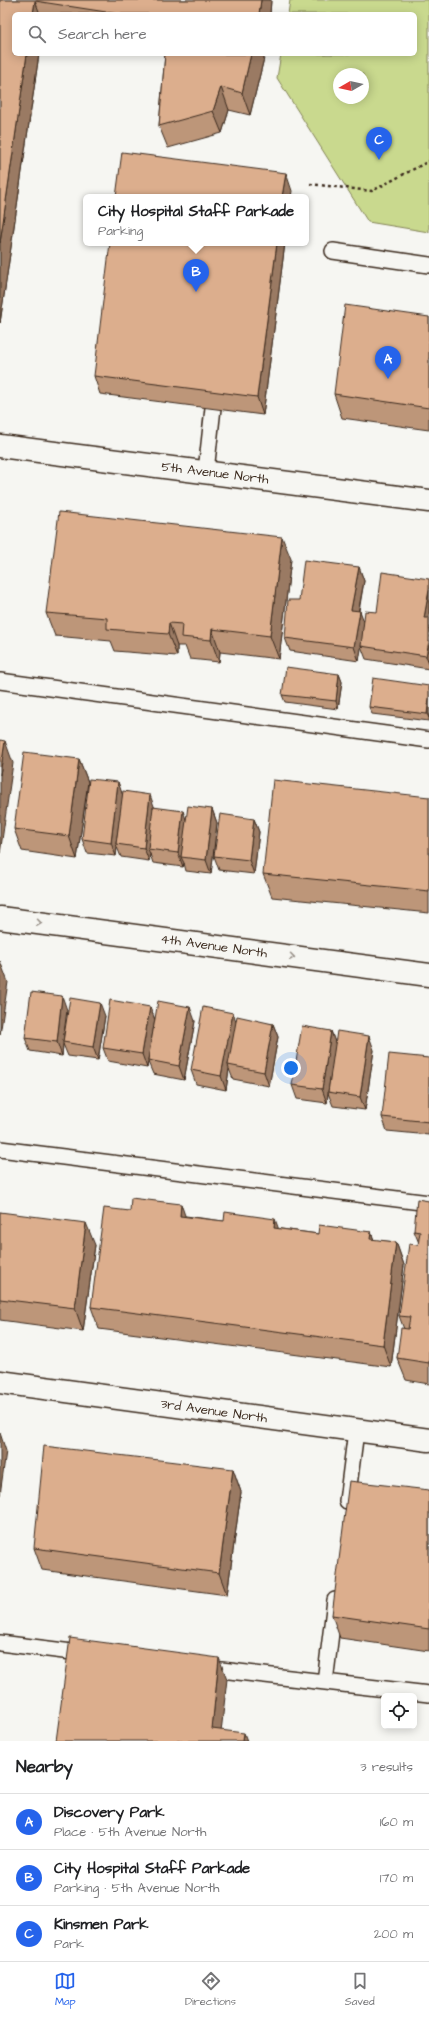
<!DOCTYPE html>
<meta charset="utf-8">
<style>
:root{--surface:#fff;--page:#f2f2f2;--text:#202124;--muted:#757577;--line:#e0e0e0;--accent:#2563eb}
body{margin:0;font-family:"Architects Daughter",sans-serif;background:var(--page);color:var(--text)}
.controls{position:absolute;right:12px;bottom:12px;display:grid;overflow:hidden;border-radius:6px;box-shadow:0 2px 10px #0003}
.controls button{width:36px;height:36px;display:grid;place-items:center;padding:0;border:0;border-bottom:1px solid var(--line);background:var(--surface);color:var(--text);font:20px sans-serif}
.compass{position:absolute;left:333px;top:68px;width:36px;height:36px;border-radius:50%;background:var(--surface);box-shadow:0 2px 10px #0003;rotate:261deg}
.you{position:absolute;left:291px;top:1068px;width:14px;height:14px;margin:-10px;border:3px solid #fff;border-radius:50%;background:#1a73e8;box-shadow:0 0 0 6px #1a73e833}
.badge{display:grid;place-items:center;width:26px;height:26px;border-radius:50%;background:var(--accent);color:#fff;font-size:13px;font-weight:700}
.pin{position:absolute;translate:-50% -33px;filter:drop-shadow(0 1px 2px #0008)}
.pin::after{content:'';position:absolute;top:21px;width:14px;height:12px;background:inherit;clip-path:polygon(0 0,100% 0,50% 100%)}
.popup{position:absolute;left:83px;top:194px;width:226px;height:52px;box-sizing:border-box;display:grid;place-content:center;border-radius:6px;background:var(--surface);filter:drop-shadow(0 1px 3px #0005);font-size:13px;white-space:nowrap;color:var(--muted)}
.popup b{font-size:15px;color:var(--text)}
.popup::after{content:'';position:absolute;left:50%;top:100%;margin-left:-8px;border:8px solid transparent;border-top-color:var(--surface)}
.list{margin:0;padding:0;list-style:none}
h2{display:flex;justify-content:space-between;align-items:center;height:52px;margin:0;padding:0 16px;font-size:17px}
h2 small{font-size:13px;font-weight:400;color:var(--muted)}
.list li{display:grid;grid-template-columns:26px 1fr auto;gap:12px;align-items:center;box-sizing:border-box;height:56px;padding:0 16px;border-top:1px solid var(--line)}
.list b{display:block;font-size:15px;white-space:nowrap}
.list p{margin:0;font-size:13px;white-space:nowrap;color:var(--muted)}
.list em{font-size:13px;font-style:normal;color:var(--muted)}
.icon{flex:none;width:22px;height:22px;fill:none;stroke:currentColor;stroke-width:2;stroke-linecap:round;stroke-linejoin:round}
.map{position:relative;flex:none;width:429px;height:1741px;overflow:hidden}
.search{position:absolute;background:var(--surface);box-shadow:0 2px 10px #0003;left:12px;right:12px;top:12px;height:44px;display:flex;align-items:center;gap:10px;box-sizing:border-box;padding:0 14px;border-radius:6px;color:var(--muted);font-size:15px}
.sheet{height:220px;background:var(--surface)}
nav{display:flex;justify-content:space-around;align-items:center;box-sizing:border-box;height:56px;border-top:1px solid var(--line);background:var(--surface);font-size:11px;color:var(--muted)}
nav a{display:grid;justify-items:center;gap:2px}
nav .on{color:var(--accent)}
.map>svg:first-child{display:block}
</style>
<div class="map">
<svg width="429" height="1741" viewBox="0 0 429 1741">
<rect width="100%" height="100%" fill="#f6f6f2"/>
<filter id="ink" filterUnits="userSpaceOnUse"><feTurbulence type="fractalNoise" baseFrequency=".025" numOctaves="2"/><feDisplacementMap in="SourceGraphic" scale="8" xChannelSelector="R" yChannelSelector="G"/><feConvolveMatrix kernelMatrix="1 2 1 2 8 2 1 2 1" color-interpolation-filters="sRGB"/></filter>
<g filter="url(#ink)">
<!-- green -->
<path fill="#c9d98e" stroke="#828256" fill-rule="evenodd" d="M290,0H429V232L368,222L277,78L281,54H415V14H288ZM339,74H363V98H339Z"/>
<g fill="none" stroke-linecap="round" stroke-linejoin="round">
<!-- service casing -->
<g stroke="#3b2a1e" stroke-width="18">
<path id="service" d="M333,251L429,265
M206,471L213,408
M0,681L429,740
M0,1149L429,1203
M347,1501L356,1431
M0,1643L88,1654
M204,1668L429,1694
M325,1682L335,1600"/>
</g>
<!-- minor casing -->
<g stroke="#3b2a1e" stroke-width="25">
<path id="minor" d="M0,446L429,501
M0,918L429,975"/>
</g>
<!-- tertiary casing -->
<g stroke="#3b2a1e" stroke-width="25">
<path id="tertiary" d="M0,1382L429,1440"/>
</g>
<!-- path -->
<path stroke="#3b2a1e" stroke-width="2.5" stroke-dasharray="3 3" stroke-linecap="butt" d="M310,184L372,191L429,161"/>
<!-- service -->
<use href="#service" stroke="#f6f6f2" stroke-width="15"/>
<!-- minor -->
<use href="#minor" stroke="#f6f6f2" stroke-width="22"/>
<!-- tertiary -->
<use href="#tertiary" stroke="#f6f6f2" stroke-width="22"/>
</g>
<!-- wall -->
<path fill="#bd9679" stroke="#3b2a1e" d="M0,0H271L270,14H14V54H39L0,323Z
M165,54H265L250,115L229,110L222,133L168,148L159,126Z
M285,243L263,415L100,394L94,376Z
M429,317V430L342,418L334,394Z
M291,559L279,659L220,652L219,662L190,659L185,646H177V656L115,651L111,641L55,636L46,613Z
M359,567L364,581L359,611L364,622L377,612L429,579V669L366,659L361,646L359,661L290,651L285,638L299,600Z
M339,674L342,682L338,709L285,702L282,695Z
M429,686V721L372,714L369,707Z
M79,759L88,782L77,859L22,851L14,829Z
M118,782L122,795L186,819L212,809L217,823L211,874L186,871L184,863L183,867L153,863L150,854L149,861L121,857L117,847L116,856L87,853L82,839Z
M429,797V913L272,897L263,874Z
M254,819L259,832L254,874L219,870L214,856Z
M150,1007L155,1020L195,1021L184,1080L153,1074L148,1062L147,1068L108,1061L103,1048Z
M105,1016L98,1060L68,1056L63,1044L62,1056L30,1051L25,1038Z
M236,1022L273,1024L278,1037L269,1086L233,1079L229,1069L226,1090L196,1084L191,1070Z
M331,1031L335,1043L374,1050L365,1110L333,1106L328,1093L327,1103L297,1099L292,1085Z
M429,1058V1135L387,1131L382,1117Z
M429,1201V1384L406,1380L397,1358L404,1329L399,1316L418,1245L419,1243L414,1231Z
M130,1211L186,1216L318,1234L371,1232L374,1240L396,1242L404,1265L391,1367L99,1329L91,1307Z
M0,1212L95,1245L83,1331L0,1320Z
M233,1469L241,1492L227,1595L42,1570L34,1548Z
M429,1490V1651L340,1638L332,1615Z"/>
<!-- shaded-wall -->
<path fill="#9a7a63" stroke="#3b2a1e" d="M261,0H271L270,14H259Z
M35,1L40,14H33Z
M27,54H39L0,323V243Z
M251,54H265L250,115L242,93Z
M221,87L229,110L222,133L213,111Z
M286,173L292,191L291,197H282Z
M277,243H285L263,415L257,397Z
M282,537L291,559L279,659L270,636Z
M359,567L364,581L356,624L351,610Z
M429,590V630L424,618Z
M360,611L365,624L359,661L354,647Z
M169,623L177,646V656L168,634Z
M212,629L220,652L219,662L211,640Z
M429,641V663L426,656Z
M339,674L342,682L338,709L336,701Z
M429,698V718L427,714Z
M5,741L13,763L0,854V775Z
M79,759L88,782L77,859L69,836Z
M118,782L123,796L116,844L117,847L116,856L111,843Z
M150,795L155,809L148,849L150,854L149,861L144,848Z
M212,809L217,823L211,874L206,860Z
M183,811L188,825L181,857L184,863L183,867L178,853Z
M254,819L259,832L254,874L249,860Z
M0,961L8,982L0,1035Z
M62,996L67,1010L63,1042V1044L62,1056L57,1042Z
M100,1003L105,1016L98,1060L93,1047Z
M150,1007L155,1020L148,1060V1062L147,1068L142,1054Z
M190,1007L195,1021L184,1080L179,1066Z
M233,1013L238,1027L228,1065L229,1069L226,1090L221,1076Z
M273,1024L278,1037L269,1086L264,1072Z
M331,1031L336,1045L328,1092V1093L327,1103L322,1089Z
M369,1036L374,1050L365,1110L360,1097Z
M181,1204L189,1227L180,1216Z
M275,1219L283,1241L274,1228Z
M86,1223L95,1245L83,1331L75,1308Z
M371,1232L379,1255L370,1239Z
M396,1242L404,1265L391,1367L383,1345Z
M0,1433L6,1451L0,1495Z
M233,1469L241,1492L227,1595L219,1573Z
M219,1658L227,1679L220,1741L212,1729Z
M244,1733L247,1741H243Z"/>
<!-- building -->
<path fill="#dcae8d" stroke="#3b2a1e" d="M0,0H261L259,14H119L35,1L33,14H14V54H27L0,243Z
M165,54H251L242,93L221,87L213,111L159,126Z
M122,152L286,173L282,197H116Z
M110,243H277L257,397L94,376Z
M345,305L429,317V408L334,394Z
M59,512L282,537L270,636L212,629L211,640L181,637L182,624L169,623L168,634L107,629V618L46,613Z
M304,560L359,567L351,610L360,611L354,647L285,638L288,600H299Z
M382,572L429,579V590L424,618H429V641L426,656L361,646L365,611L377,612Z
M286,667L339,674L336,701L282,695Z
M373,678L429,686V698L427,714L369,707Z
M0,740L5,741L0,775Z
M24,752L79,759L69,836L14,829Z
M89,779L118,782L111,843L82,839Z
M273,780L429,797V891L263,874Z
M123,791L150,795L144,848L116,844Z
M188,806L212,809L206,860L181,857Z
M153,807L183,811L178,853L148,849Z
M220,814L254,819L249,860L214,856Z
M31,992L62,996L57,1042L25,1038Z
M70,998L100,1003L93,1047L63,1042Z
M110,1000L150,1007L142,1054L103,1048Z
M158,1001L190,1007L179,1066L148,1060Z
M203,1007L233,1013L221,1076L191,1070Z
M237,1016L273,1024L264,1072L228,1065Z
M302,1026L331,1031L322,1089L292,1085Z
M337,1031L369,1036L360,1097L328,1092Z
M389,1054L429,1058V1122L382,1117Z
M131,1198L181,1204L180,1216L224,1221L225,1212L275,1219L274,1228L318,1234L319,1225L371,1232L370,1239L396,1242L383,1345L91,1307L104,1208L130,1211Z
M417,1199L429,1201V1363L397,1358L401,1328L408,1329L410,1317L399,1316L409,1244L418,1245L420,1232L414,1231Z
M0,1212L86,1223L75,1308L0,1299Z
M44,1446L233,1469L219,1573L34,1548Z
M349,1481L429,1490V1629L332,1615Z
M70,1638L219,1658L212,1729L244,1733L243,1741H56Z"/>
<!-- one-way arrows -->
<defs><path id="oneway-chevron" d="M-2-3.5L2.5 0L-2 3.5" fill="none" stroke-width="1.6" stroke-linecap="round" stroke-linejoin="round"/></defs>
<g stroke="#989088">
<use href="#oneway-chevron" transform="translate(39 923) rotate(8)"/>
<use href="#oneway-chevron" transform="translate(292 957) rotate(8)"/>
</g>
</g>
<g text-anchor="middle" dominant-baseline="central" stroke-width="3" stroke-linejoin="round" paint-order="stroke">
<!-- street labels -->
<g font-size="13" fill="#3b2a1e" stroke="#f6f6f2">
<text transform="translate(215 473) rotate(7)">5th Avenue North</text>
<text transform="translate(214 946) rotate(8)">4th Avenue North</text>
<text transform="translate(214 1411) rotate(8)">3rd Avenue North</text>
</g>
</g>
</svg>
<div class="controls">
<button><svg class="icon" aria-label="locate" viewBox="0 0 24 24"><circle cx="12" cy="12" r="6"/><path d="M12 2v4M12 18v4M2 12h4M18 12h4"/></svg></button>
</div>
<svg class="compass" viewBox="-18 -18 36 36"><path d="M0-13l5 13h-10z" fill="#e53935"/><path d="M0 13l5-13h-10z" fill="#757577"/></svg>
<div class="you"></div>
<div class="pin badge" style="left:388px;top:379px">A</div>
<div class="pin badge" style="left:196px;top:292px">B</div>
<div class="popup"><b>City Hospital Staff Parkade</b>Parking</div>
<div class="pin badge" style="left:379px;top:160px">C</div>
<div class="search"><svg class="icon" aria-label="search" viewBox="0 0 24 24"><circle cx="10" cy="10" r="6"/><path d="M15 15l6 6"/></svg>Search here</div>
</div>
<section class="sheet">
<h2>Nearby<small>3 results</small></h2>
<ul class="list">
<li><span class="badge">A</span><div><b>Discovery Park</b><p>Place · 5th Avenue North</p></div><em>160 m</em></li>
<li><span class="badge">B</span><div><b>City Hospital Staff Parkade</b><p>Parking · 5th Avenue North</p></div><em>170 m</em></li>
<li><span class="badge">C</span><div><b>Kinsmen Park</b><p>Park</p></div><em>200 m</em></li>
</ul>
</section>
<nav>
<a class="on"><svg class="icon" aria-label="map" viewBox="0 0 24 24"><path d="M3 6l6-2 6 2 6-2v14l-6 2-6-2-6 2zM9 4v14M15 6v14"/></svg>Map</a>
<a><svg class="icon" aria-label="directions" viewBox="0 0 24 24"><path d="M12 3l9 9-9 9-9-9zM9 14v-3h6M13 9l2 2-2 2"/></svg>Directions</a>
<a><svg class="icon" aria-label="saved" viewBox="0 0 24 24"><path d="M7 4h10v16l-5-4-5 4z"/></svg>Saved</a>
</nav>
